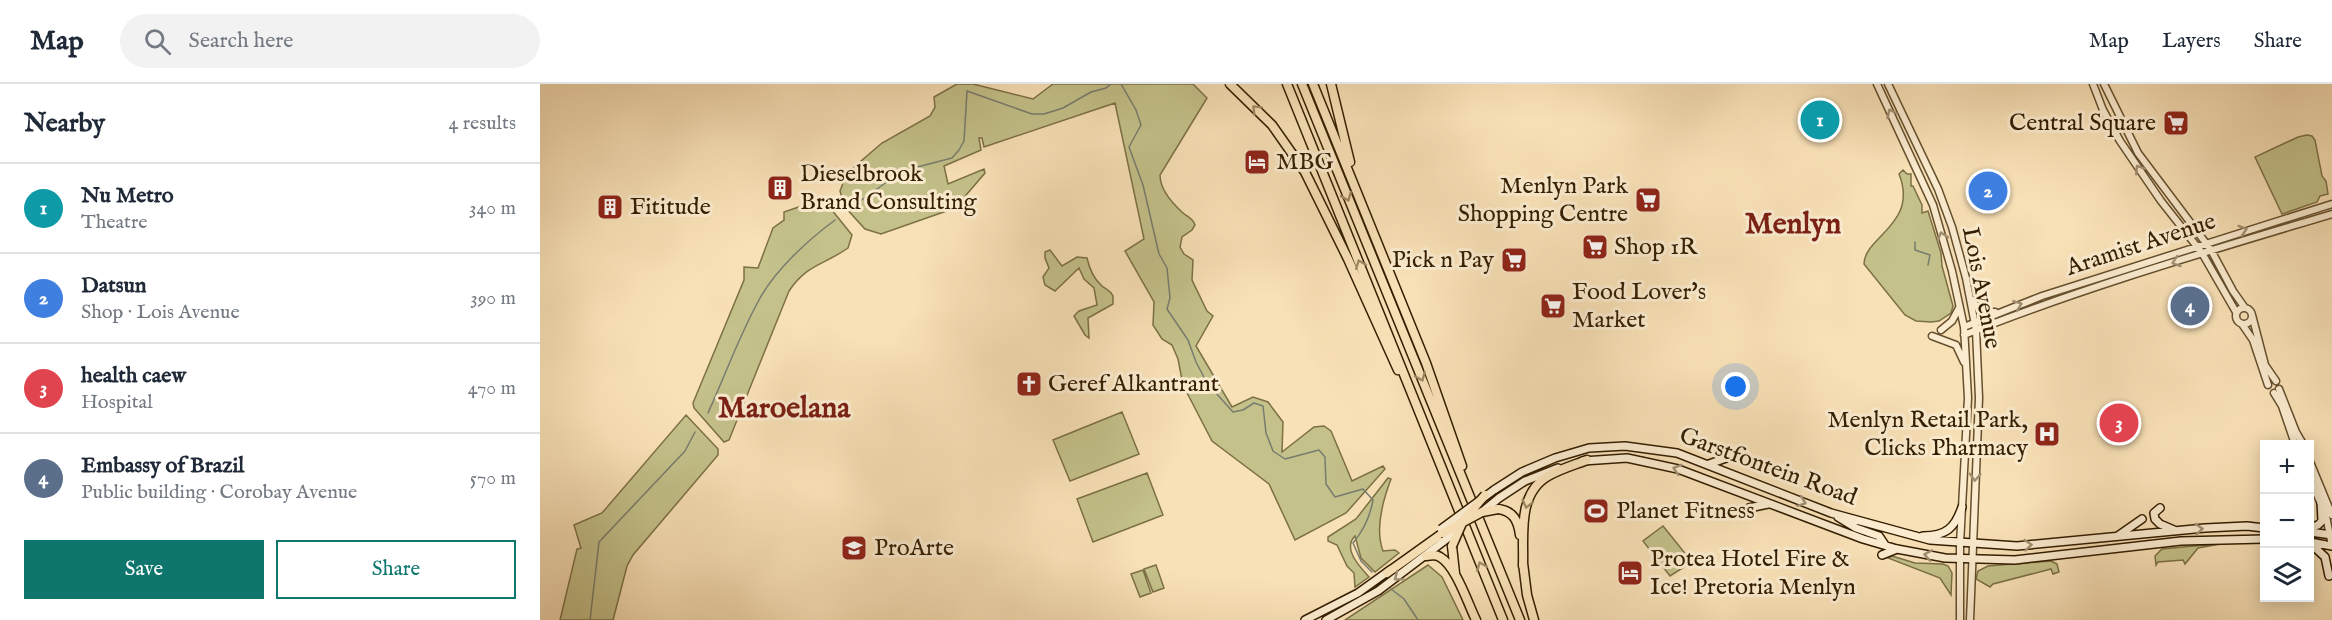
<!DOCTYPE html>
<meta charset="utf-8">
<style>
:root{--surface:#fff;--page:#f2f2f3;--text:#1f2937;--muted:#747a83;--line:#e0e1e3;--accent:#0f766e}
body{margin:0;font-family:"IM FELL English",serif;background:var(--page);color:var(--text)}
.controls{position:absolute;right:18px;bottom:18px;display:grid;overflow:hidden;border-radius:0px;box-shadow:0 3px 15px #0003}
.controls button{width:54px;height:54px;display:grid;place-items:center;padding:0;border:0;border-bottom:2px solid var(--line);background:var(--surface);color:var(--text);font:30px sans-serif}
.you{position:absolute;left:1196px;top:303px;width:21px;height:21px;margin:-15px;border:4px solid #fff;border-radius:50%;background:#1a73e8;box-shadow:0 0 0 9px #1a73e833}
.badge{display:grid;place-items:center;width:39px;height:39px;border-radius:50%;background:var(--accent);color:#fff;font-size:20px;font-weight:700}
.pin{position:absolute;translate:-50% -50%;border:3px solid #fff;box-shadow:0 2px 6px #0006}
.list{margin:0;padding:0;list-style:none}
h2{display:flex;justify-content:space-between;align-items:center;height:78px;margin:0;padding:0 24px;font-size:26px}
h2 small{font-size:20px;font-weight:400;color:var(--muted)}
.list li{display:grid;grid-template-columns:39px 1fr auto;gap:18px;align-items:center;box-sizing:border-box;height:90px;padding:0 24px;border-top:2px solid var(--line)}
.list b{display:block;font-size:22px;white-space:nowrap}
.list p{margin:0;font-size:20px;white-space:nowrap;color:var(--muted)}
.list em{font-size:20px;font-style:normal;color:var(--muted)}
.actions{display:flex;gap:12px;padding:18px 24px}
.actions a{flex:1;padding:14px 0;border:2px solid var(--accent);border-radius:0px;text-align:center;font-size:21px;color:var(--accent)}
.actions .main{background:var(--accent);color:#fff}
.icon{flex:none;width:33px;height:33px;fill:none;stroke:currentColor;stroke-width:2;stroke-linecap:round;stroke-linejoin:round}
.map{position:relative;flex:none;width:1792px;height:536px;overflow:hidden}
header{display:flex;align-items:center;gap:36px;box-sizing:border-box;height:84px;padding:0 30px;background:var(--surface);border-bottom:2px solid var(--line)}
header strong{font-size:28px}
nav{display:flex;gap:33px;margin-inline-start:auto;font-size:21px}
.search{width:420px;height:54px;background:var(--page);display:flex;align-items:center;gap:15px;box-sizing:border-box;padding:0 21px;border-radius:33px;color:var(--muted);font-size:22px}
main{display:flex}
aside{flex:1;background:var(--surface)}
.map>svg:first-child{display:block}
</style>
<header>
<strong>Map</strong>
<div class="search"><svg class="icon" aria-label="search" viewBox="0 0 24 24"><circle cx="10" cy="10" r="6"/><path d="M15 15l6 6"/></svg>Search here</div>
<nav><a>Map</a><a>Layers</a><a>Share</a></nav>
</header>
<main>
<aside>
<h2>Nearby<small>4 results</small></h2>
<ul class="list">
<li><span class="badge" style="background:#0f9aa8">1</span><div><b>Nu Metro</b><p>Theatre</p></div><em>340 m</em></li>
<li><span class="badge" style="background:#3f7fe0">2</span><div><b>Datsun</b><p>Shop · Lois Avenue</p></div><em>390 m</em></li>
<li><span class="badge" style="background:#e0444e">3</span><div><b>health caew</b><p>Hospital</p></div><em>470 m</em></li>
<li><span class="badge" style="background:#5c6f8a">4</span><div><b>Embassy of Brazil</b><p>Public building · Corobay Avenue</p></div><em>570 m</em></li>
</ul>
<div class="actions"><a class="main">Save</a><a>Share</a></div>
</aside>
<div class="map">
<svg width="1792" height="536" viewBox="0 0 1792 536">
<rect width="100%" height="100%" fill="#f9e1b7"/>
<filter id="stains"><feTurbulence type="fractalNoise" baseFrequency=".00333" numOctaves="4"/><feColorMatrix values="0 0 0 0 .2 0 0 0 0 .09 0 0 0 0 .02 0 0 0 .5 -.17"/></filter>
<radialGradient id="worn" r=".72"><stop offset=".6" stop-color="#630" stop-opacity="0"/><stop offset="1" stop-color="#630" stop-opacity=".3"/></radialGradient>
<!-- green -->
<path fill="#c4c18a" stroke="#7c7045" stroke-width="1.5" d="M417,0H433L493,15L513,0H653L667,14L620,91C620,105 631,118 642,128C647,133 653,134 655,141L652,146L642,153L640,163L644,170L653,176L652,196L667,227L673,232L656,262L692,323L713,313L728,318L743,338L742,368L774,343L784,342L791,347L812,397L843,382L845,385L806,429L755,456L729,400L672,357L643,301L638,275L632,261L622,255L613,241L614,218L585,167L604,155L575,19L444,63L442,54H439L441,66L404,82L408,100L444,85L445,89L415,124L341,150L325,145L305,123L300,107L307,89L342,59L390,32L395,23L394,13Z
M1767,51L1772,52L1775,56L1782,92L1786,97L1788,110L1780,112L1777,118L1742,130L1715,73L1758,53Z
M1363,86L1367,90H1371V102H1373L1382,121V129L1388,127L1401,169L1402,182L1413,222L1411,229L1399,237L1391,238L1376,237L1365,231L1324,180C1324,153 1379,140 1359,90Z
M270,119L287,120L312,151L308,164C284,181 267,180 249,207L189,356L184,358L154,324L153,319L204,196V183L218,184L233,144L244,136V128Z
M510,166L522,182L537,173L547,174C549,183 554,195 562,202C567,206 570,206 573,212V220L548,234L549,254L545,251L534,232L539,227L557,221L554,204L544,195L539,184L515,207L505,201L503,193L509,184L505,174V168Z
M582,328L599,370L530,397L513,356Z
M146,331L178,365V371L93,471L87,482L73,536H20L37,465L41,464L34,441L62,429Z
M607,389L623,431L553,458L537,415Z
M848,394L851,395C843,416 835,446 843,467L855,466L859,469L835,488L821,474L815,452C802,465 820,483 829,493L815,503L814,489L807,482L797,461L788,457V453L816,435Z
M1123,442L1152,478L1130,492L1103,457Z
M1686,459L1658,464L1645,480L1643,476L1618,478L1616,481L1615,472L1622,465Z
M1352,472L1375,479L1403,480L1408,482L1412,489L1411,511L1400,494L1348,474Z
M1511,477L1517,480L1519,488L1513,490L1511,485L1453,500L1450,503L1436,495L1438,487L1448,482Z
M616,481L624,504L613,508L604,485Z
M888,481L902,493L923,536H805Z
M603,486L611,509L600,513L591,490Z"/>
<g fill="none" stroke-linecap="round" stroke-linejoin="round">
<!-- stream -->
<path stroke="#777c6f" stroke-width="1.5" d="M581,0L596,26L601,41L589,63L603,101L619,170L627,184L630,214L627,225L648,256L656,278L667,299L693,328L703,326L714,319L723,322L726,349L733,367L745,375L779,366L785,373L786,400L795,413L823,405L833,416C830,433 824,446 813,459L821,477L832,488
M312,123L362,87L412,74L419,66L424,57L427,7L492,30H504L523,24L551,8L566,4L571,0
M1375,158V166L1390,171L1388,181
M168,329C185,292 199,252 219,216C235,186 268,156 295,136
M851,505L864,515L878,536
M50,536L59,458L145,367L155,348"/>
<!-- tertiary casing -->
<g stroke="#654f2e" stroke-width="9">
<path id="tertiary" d="M1337,0L1393,121L1412,187L1424,243L1428,314L1420,460V536
M1348,0L1398,105L1412,143L1426,194L1436,246L1439,314L1430,536
M1553,0L1563,26L1580,57L1621,117L1662,169L1696,228
M1564,0L1598,69L1671,166L1693,207L1705,224
M1432,216L1441,228H1455
M1696 232a8 8 0 1 1 16 0a8 8 0 1 1-16 0Z
M1712,231L1725,281L1736,297
M1702,240L1713,256L1728,301
M1424,243L1502,212L1792,120
M1401,246L1412,237L1419,224
M1424,251C1544,203 1669,167 1792,130
M1392,252L1416,261L1424,278
M1739,305L1756,348L1763,360
M1734,309L1742,322L1755,360
M1770,378L1792,431
M1770,394L1786,432L1792,462"/>
</g>
<!-- secondary casing -->
<g stroke="#341e00" stroke-width="10">
<path id="secondary" d="M1043,377L1087,374L1138,385L1323,455L1357,465L1405,474L1475,476L1641,457L1724,455
M1169,380L1198,370
M954,406L982,388L1015,374L1049,364L1085,362L1137,369L1291,429L1390,456L1477,462L1665,444L1707,442L1724,444
M959,414L985,397L1018,384
M1620,424L1614,429L1615,435L1620,440L1634,446
M1197,430L1209,424L1228,420
M1298,433L1316,444L1339,452L1345,461
M1770,444L1778,441L1782,437L1781,417
M1770,448L1792,451
M1579,451L1602,435
M1383,452C1406,452 1415,444 1422,423
M1770,458L1792,462
M1770,459L1785,473L1789,492
M1342,471L1357,465
M765,536L818,509L850,486
M786,536L838,507L904,457"/>
</g>
<!-- motorway casing -->
<g stroke="#341e00" stroke-width="11">
<path id="motorway" d="M690,0L732,41L765,88L808,175L858,286
M747,0L963,536
M762,0L980,536
M773,0L886,279L922,382
M791,0L810,78
M958,425C973,427 978,436 980,451
M912,462L915,489
M886,472C891,471 896,470 900,473C916,482 928,520 936,536
M983,479L987,511L994,536
M983,482C984,451 977,410 1008,392C1020,385 1034,381 1047,376
M847,489L903,449"/>
</g>
<!-- tertiary -->
<use href="#tertiary" stroke="#fbecd0" stroke-width="6"/>
<!-- secondary -->
<use href="#secondary" stroke="#fbecd0" stroke-width="7"/>
<!-- motorway -->
<use href="#motorway" stroke="#f9e1b7" stroke-width="8"/>
<!-- secondary-bridge casing -->
<g stroke="#341e00" stroke-width="10" stroke-linecap="butt">
<path id="secondary-bridge" d="M942,428L959,414
M901,445L954,406
M904,457L919,445"/>
</g>
<!-- motorway-bridge casing -->
<g stroke="#341e00" stroke-width="11" stroke-linecap="butt">
<path id="motorway-bridge" d="M903,449L942,428L958,425
M912,462L923,437L945,411"/>
</g>
<!-- secondary-bridge -->
<use href="#secondary-bridge" stroke="#fbecd0" stroke-width="7"/>
<!-- motorway-bridge -->
<use href="#motorway-bridge" stroke="#f9e1b7" stroke-width="8"/>
</g>
<!-- one-way arrows -->
<defs><path id="oneway-chevron" d="M-2-3.5L2.5 0L-2 3.5" fill="none" stroke-width="1.6" stroke-linecap="round" stroke-linejoin="round" transform="scale(1.5)"/></defs>
<g stroke="#a08965">
<use href="#oneway-chevron" transform="translate(716 25) rotate(-135)"/>
<use href="#oneway-chevron" transform="translate(807 113) rotate(68)"/>
<use href="#oneway-chevron" transform="translate(820 180) rotate(-112)"/>
<use href="#oneway-chevron" transform="translate(881 293) rotate(68)"/>
<use href="#oneway-chevron" transform="translate(987 420) rotate(104)"/>
<use href="#oneway-chevron" transform="translate(941 482) rotate(-112)"/>
</g>
<g stroke="#a18f72">
<use href="#oneway-chevron" transform="translate(1351 29) rotate(-115)"/>
<use href="#oneway-chevron" transform="translate(1599 85) rotate(-123)"/>
<use href="#oneway-chevron" transform="translate(1703 146) rotate(-18)"/>
<use href="#oneway-chevron" transform="translate(1402 152) rotate(-107)"/>
<use href="#oneway-chevron" transform="translate(1636 178) rotate(162)"/>
<use href="#oneway-chevron" transform="translate(1478 221) rotate(-20)"/>
<use href="#oneway-chevron" transform="translate(1137 385) rotate(-163)"/>
<use href="#oneway-chevron" transform="translate(1435 393) rotate(92)"/>
<use href="#oneway-chevron" transform="translate(1262 418) rotate(21)"/>
<use href="#oneway-chevron" transform="translate(1659 445) rotate(-5)"/>
<use href="#oneway-chevron" transform="translate(1488 461) rotate(-5)"/>
<use href="#oneway-chevron" transform="translate(1388 471) rotate(-170)"/>
<use href="#oneway-chevron" transform="translate(858 493) rotate(143)"/>
</g>
<!-- icons -->
<defs>
<g id="supermarket-square" transform="scale(1.35)"><rect x="-9" y="-9" width="18" height="18" rx="4" fill="#8f2418" stroke="#fbecd0"/><path d="M-6-5.5h2.5l.6 2H6L4.5 2H-2.5L-4.4-4H-6ZM-1.5 3.2a1.3 1.3 0 1 0 .1 0ZM3 3.2a1.3 1.3 0 1 0 .1 0Z" fill="#fff"/></g>
<g id="hotel-square" transform="scale(1.35)"><rect x="-9" y="-9" width="18" height="18" rx="4" fill="#8f2418" stroke="#fbecd0"/><path d="M-6-4.5h1.5V1H6V5H4.5V3h-9V5H-6ZM-4 0a1.8 1.8 0 1 1 3.6 0ZM.5 0V-2.5h3Q6-2.5 6 0Z" fill="#fff"/></g>
<g id="building-square" transform="scale(1.35)"><rect x="-9" y="-9" width="18" height="18" rx="4" fill="#8f2418" stroke="#fbecd0"/><path d="M-4-6H4V6H1V3H-1V6H-4ZM-2.5-4.3h1.7v1.8h-1.7ZM.8-4.3h1.7v1.8H.8ZM-2.5-1h1.7V.8h-1.7ZM.8-1h1.7V.8H.8Z" fill="#fff"/></g>
<g id="church-square" transform="scale(1.35)"><rect x="-9" y="-9" width="18" height="18" rx="4" fill="#8f2418" stroke="#fbecd0"/><path d="M-1.2-6h2.4v3.5h3.3v2.4h-3.3V6h-2.4V-.1h-3.3v-2.4h3.3Z" fill="#fff"/></g>
<g id="hospital-square" transform="scale(1.35)"><rect x="-9" y="-9" width="18" height="18" rx="4" fill="#8f2418" stroke="#fbecd0"/><path d="M-5-5h3v3.5h4V-5h3V5h-3V1.5h-4V5h-3Z" fill="#fff"/></g>
<g id="stadium-square" transform="scale(1.35)"><rect x="-9" y="-9" width="18" height="18" rx="4" fill="#8f2418" stroke="#fbecd0"/><path d="M0-5a6.5 5 0 1 0 0 10a6.5 5 0 1 0 0-10ZM-3.5-1.8h7v3.6h-7Z" fill="#fff"/></g>
<g id="school-square" transform="scale(1.35)"><rect x="-9" y="-9" width="18" height="18" rx="4" fill="#8f2418" stroke="#fbecd0"/><path d="M0-5L7-2L0 1L-7-2ZM-4 1L0 2.5L4 1V4Q0 6-4 4Z" fill="#fff"/></g>
</defs>
<g fill-rule="evenodd">
<use href="#supermarket-square" x="1636" y="39"/>
<use href="#hotel-square" x="717" y="78"/>
<use href="#building-square" x="240" y="104"/>
<use href="#supermarket-square" x="1108" y="116"/>
<use href="#building-square" x="70" y="123"/>
<use href="#supermarket-square" x="1055" y="163"/>
<use href="#supermarket-square" x="974" y="176"/>
<use href="#supermarket-square" x="1013" y="222"/>
<use href="#church-square" x="489" y="300"/>
<use href="#hospital-square" x="1507" y="350"/>
<use href="#stadium-square" x="1056" y="427"/>
<use href="#school-square" x="314" y="464"/>
<use href="#hotel-square" x="1090" y="489"/>
</g>
<g text-anchor="middle" dominant-baseline="central" stroke-width="6" stroke-linejoin="round" paint-order="stroke">
<!-- poi labels -->
<g font-size="24" fill="#341e00" stroke="#fbecd0" text-anchor="start">
<text x="1616" y="39" text-anchor="end">Central Square</text>
<text x="736" y="78">MBG</text>
<text x="260" y="90">Dieselbrook<tspan x="260" dy="28">Brand Consulting</tspan></text>
<text x="1088" y="102" text-anchor="end">Menlyn Park<tspan x="1088" dy="28">Shopping Centre</tspan></text>
<text x="90" y="123">Fititude</text>
<text x="1074" y="163">Shop 1R</text>
<text x="954" y="176" text-anchor="end">Pick n Pay</text>
<text x="1032" y="208">Food Lover's<tspan x="1032" dy="28">Market</tspan></text>
<text x="508" y="300">Geref Alkantrant</text>
<text x="1488" y="336" text-anchor="end">Menlyn Retail Park,<tspan x="1488" dy="28">Clicks Pharmacy</tspan></text>
<text x="1076" y="427">Planet Fitness</text>
<text x="334" y="464">ProArte</text>
<text x="1110" y="475">Protea Hotel Fire &amp;<tspan x="1110" dy="28">Ice! Pretoria Menlyn</tspan></text>
</g>
<!-- street labels -->
<g font-size="24" fill="#341e00" stroke="#fbecd0">
<text transform="translate(1601 161) rotate(-18)">Aramist Avenue</text>
<text transform="translate(1441 204) rotate(79)">Lois Avenue</text>
<text transform="translate(1228 383) rotate(20)">Garstfontein Road</text>
</g>
<!-- district labels -->
<g font-size="30" font-weight="bold" fill="#7a1f14" stroke="#fbecd0">
<text x="1253" y="141">Menlyn</text>
<text x="244" y="325">Maroelana</text>
</g>
</g>
<rect width="100%" height="100%" filter="url(#stains)"/>
<rect width="100%" height="100%" fill="url(#worn)"/>
</svg>
<div class="controls">
<button>+</button>
<button>−</button>
<button><svg class="icon" aria-label="layers" viewBox="0 0 24 24"><path d="M12 4l9 5-9 5-9-5zM3 14l9 5 9-5"/></svg></button>
</div>
<div class="you"></div>
<div class="pin badge" style="left:1280px;top:36px;background:#0f9aa8">1</div>
<div class="pin badge" style="left:1448px;top:107px;background:#3f7fe0">2</div>
<div class="pin badge" style="left:1579px;top:339px;background:#e0444e">3</div>
<div class="pin badge" style="left:1650px;top:222px;background:#5c6f8a">4</div>
</div>
</main>
